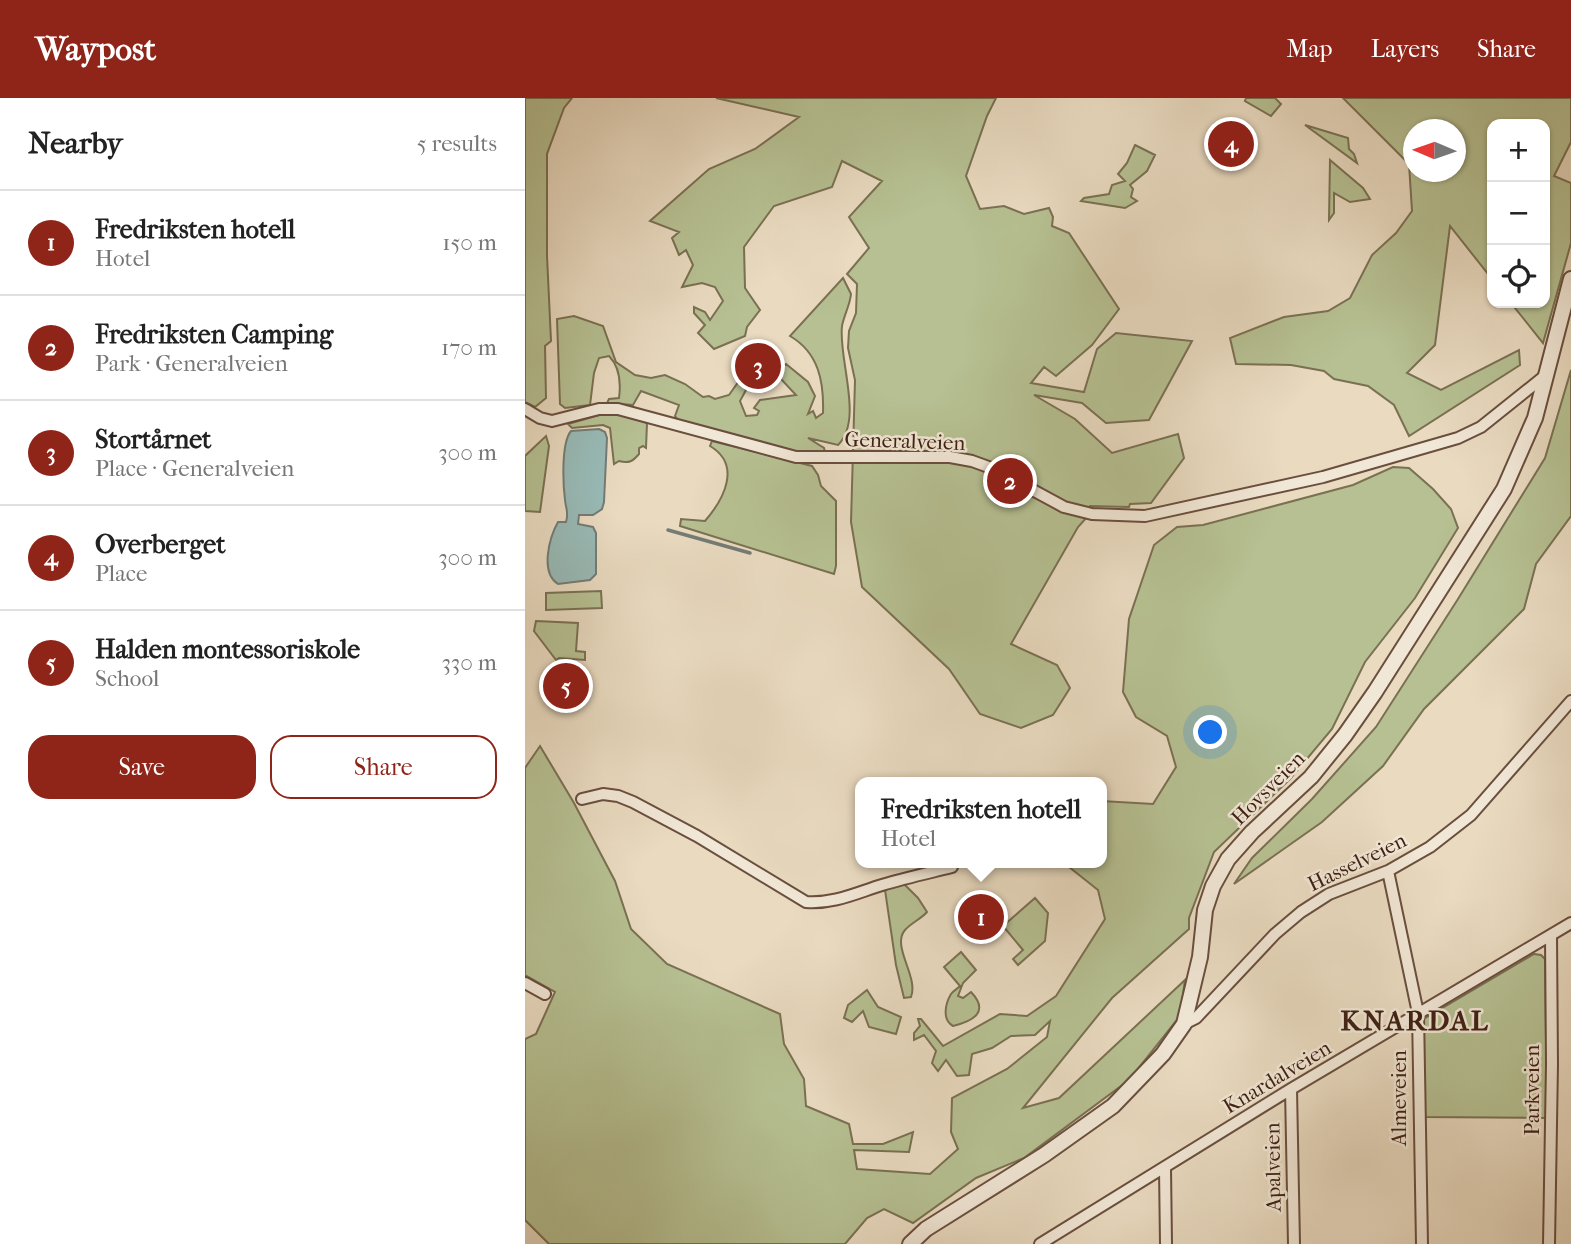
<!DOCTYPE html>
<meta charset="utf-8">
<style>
:root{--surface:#fff;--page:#f2f2f2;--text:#222;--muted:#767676;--line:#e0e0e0;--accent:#8f2418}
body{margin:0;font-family:"IM FELL French Canon",serif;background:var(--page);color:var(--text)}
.controls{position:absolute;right:21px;top:21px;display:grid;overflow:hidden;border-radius:14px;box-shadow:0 2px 5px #0004}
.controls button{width:63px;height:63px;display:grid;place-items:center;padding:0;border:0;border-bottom:2px solid var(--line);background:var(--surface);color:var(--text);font:35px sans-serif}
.compass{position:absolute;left:878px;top:21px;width:63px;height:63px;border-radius:50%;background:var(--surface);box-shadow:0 2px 5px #0004;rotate:272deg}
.you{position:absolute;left:686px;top:635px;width:24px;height:24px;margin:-18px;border:5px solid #fff;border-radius:50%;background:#1a73e8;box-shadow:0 0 0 10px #1a73e833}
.badge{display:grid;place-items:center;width:46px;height:46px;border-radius:50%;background:var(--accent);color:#fff;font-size:23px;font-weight:700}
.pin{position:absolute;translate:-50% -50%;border:4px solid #fff;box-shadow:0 2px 7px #0006}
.popup{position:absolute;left:330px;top:679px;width:252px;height:91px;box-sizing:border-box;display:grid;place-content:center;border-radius:14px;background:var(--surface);filter:drop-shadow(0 2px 5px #0005);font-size:23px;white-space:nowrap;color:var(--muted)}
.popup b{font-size:26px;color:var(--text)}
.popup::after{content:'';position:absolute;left:50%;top:100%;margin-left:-14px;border:14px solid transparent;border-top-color:var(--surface)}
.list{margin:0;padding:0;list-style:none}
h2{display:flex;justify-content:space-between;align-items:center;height:91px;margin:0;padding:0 28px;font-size:30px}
h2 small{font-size:23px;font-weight:400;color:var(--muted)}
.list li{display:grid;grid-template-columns:46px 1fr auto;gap:21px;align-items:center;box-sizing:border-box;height:105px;padding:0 28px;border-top:2px solid var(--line)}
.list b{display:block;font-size:26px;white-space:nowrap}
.list p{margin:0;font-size:23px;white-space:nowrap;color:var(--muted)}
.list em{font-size:23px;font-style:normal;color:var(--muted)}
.actions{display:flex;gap:14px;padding:21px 28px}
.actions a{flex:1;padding:16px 0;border:2px solid var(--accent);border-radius:21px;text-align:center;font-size:24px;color:var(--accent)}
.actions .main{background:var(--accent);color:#fff}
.icon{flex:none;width:38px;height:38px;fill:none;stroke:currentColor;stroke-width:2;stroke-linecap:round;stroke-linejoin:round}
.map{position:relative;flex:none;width:1046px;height:1146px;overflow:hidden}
header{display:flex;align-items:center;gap:42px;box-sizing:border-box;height:98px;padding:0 35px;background:var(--accent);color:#fff}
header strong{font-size:33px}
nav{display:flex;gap:38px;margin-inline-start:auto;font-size:24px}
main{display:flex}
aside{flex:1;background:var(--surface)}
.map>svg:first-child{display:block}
</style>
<header>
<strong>Waypost</strong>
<nav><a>Map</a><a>Layers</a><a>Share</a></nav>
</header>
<main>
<aside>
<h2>Nearby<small>5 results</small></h2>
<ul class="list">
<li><span class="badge">1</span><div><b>Fredriksten hotell</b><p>Hotel</p></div><em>150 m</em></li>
<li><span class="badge">2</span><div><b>Fredriksten Camping</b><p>Park · Generalveien</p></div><em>170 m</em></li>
<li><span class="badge">3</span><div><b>Stortårnet</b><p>Place · Generalveien</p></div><em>300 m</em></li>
<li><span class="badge">4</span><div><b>Overberget</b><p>Place</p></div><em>300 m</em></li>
<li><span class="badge">5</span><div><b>Halden montessoriskole</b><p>School</p></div><em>330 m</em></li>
</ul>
<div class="actions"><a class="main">Save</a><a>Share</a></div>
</aside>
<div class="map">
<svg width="1046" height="1146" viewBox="0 0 1046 1146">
<rect width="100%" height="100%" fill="#e9dac0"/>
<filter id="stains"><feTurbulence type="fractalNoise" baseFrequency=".00286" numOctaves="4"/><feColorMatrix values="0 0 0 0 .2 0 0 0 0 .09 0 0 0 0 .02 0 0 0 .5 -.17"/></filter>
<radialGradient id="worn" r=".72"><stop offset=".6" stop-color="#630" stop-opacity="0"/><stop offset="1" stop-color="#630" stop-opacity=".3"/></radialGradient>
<!-- green -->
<path fill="#b6c092" stroke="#7a7052" stroke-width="2" fill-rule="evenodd" d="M0,0H47L39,10L22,56V158L26,243L20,248L21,300L10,309L0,304Z
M191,0H471L462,18L441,78L455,111L479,108L499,116L524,110L528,119L527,128L544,135L594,211L567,247L531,278L519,269L506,285L559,294L572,251L591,235L667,243L624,322L581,325L557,305L509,297L550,321L587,355L653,336L659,360L626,405L605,406L604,409L565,408L560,417L563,418L553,429L486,546L532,567L545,590L528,617L496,630L455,616L424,571L337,489L326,424L330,282L323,250L324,233L331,215L332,186L322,176L344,150L324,119L357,83L317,63L307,89L249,108L219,149L220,190L235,212L222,229L220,238L189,251L173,235L180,227L169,215V209L180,214L185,222L198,203L190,189L177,185L157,189L168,167L161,152L154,157L147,140L154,134L125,123L184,71L230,51L274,19Z
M721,0H750L756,6L746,18L720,3Z
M818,0H1046V44L1029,78L1046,85V145L1018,245L986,205H1020V26H967V181L925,128L910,247L882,275L916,292L994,252L995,267L884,338L869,307L843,288L809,281L799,273L766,267L711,266L705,240L759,219L803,213L825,200L847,157L871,135L887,113L884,66ZM888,32H930V74H888Z
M780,27L823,40L824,51L829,56L832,65Z
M610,47L630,57L622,73L605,87L608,91L606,99L612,103L600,110L556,103L559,100L584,96L587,87L600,83L593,76L602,65Z
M805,62L838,90L845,101L825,104L809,95V115L804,122Z
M318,180L326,196C325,207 319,217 317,228C313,261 339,322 313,347L283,340L299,350L300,354L271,355L153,322L150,318L154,307L116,293L108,307L82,305L84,301L94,300C96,285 95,269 84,258L74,260L69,275L65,307L40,310L35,306L32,221L49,218L78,228L91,264L110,277L126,280L140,277L160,286L178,299L184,298L190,301L204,297L214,283L221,292L215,303L221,318L232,317L234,313L229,310L235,302L271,297L255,280L257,269L261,266L283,284L290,298L283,316L288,313L291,320L298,315C299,284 294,255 265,238Z
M1046,272V418L1011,466L999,511L899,611L858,668L797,724L709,786L727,760L787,701L851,629L933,501L1020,360Z
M97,316L122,325L121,350L118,348L114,350V356C108,363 104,366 94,363L89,366L85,330L78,327L47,330L43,326L74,317Z
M21,338L24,348L15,414L0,413V358Z
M187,343L287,368L293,377L296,388L311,403V468L309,476L155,428L156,421L180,423C199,401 217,367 185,348Z
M868,369L884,370L908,391L926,411L933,430L890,500L840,564L807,631L765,681L689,754L664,820V831L587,900L498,1010L534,1000L660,882L655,918L604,982L499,1060L451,1080L388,1125L359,1111L342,1120L320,1146H24L0,1122V941L11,936L30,894L0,877V670L15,648L49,705L90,783L106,831L142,866L255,916L259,946L279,981L281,1008L324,1026L328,1046H358L388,1034L384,1054L329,1052L332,1071L405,1076L433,1051L426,1034L427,1000L482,971L522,939L525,923L510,937L486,938L467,950L447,956L444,977L432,978L421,962L413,973L407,965L411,953L399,937L389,942V935L395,928L393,921H396L418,948L475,916L502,918L531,898L580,821L573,792L539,765H577V703L628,706L651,669L642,638L611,619L598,594L604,521L629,447L652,429L678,427L828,387Z
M76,493L77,510L21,512V495Z
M11,523L53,525L51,553L60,554V562L34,560L31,562L9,533Z
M378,785L393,800L402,814C396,821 386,825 380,832C366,848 394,879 386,899L379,900L371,867L360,792Z
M510,800L523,815L520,843L493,867L488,861L498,852L478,828Z
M436,854L451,872L438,885L433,898L438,900L446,894C465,914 448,923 428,928C417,922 420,906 426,896C428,893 432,891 435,888L419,869Z
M1009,856L1016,857L1020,861L1022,1020L899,1019L897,922Z
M342,892L353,909L376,919L371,936L344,929L338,913L327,924L319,920L323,907Z"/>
<!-- water -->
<path fill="#98bab6" stroke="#747c75" stroke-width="2" d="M74,331L80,334L82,340L79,404L77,411L68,417H54L53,426L68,429L71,435V476L65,482L33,486C15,475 24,440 33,424H41C44,414 41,412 40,402C38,386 36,345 46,333Z"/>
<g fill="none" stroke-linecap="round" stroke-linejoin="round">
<!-- stream -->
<path stroke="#747c75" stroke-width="3.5" d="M143,432L225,455"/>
<!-- minor casing -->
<g stroke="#6a4e3e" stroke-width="14">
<path id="minor" d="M0,311L15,320L27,323L74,311H93L271,359H425L447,363L469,371L539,409L567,416L620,418L798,379L933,340L956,329L1021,277
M57,701L78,696L93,698L108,704L172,738L281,804C309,806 331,795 357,787C380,780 403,775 427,769
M863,773L893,915L897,1146
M0,885L20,896
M659,926L671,920L750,836L776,814L804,796L863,773L905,749L946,717L1046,603
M766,991L769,1146
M640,1070L641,1146
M515,1146L766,991L1046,825
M1024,1146L1027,966L1026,838"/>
</g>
<!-- tertiary casing -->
<g stroke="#6a4e3e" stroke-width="18">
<path id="tertiary" d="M385,1146L401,1131L519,1057L588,1008L638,956L659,926L675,859L680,812L688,788L703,761L727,734L786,679L820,637L850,594L979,391L1010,320L1046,181"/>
</g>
<!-- minor -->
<use href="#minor" stroke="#f1e7d6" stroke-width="10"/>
<!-- tertiary -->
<use href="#tertiary" stroke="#f1e7d6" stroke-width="14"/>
</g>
<g text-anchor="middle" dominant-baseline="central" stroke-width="5" stroke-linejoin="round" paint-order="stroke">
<!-- street labels -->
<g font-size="21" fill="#3f2013" stroke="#f1e7d6">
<text transform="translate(380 343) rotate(2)">Generalveien</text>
<text transform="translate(743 690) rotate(-45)">Hovsveien</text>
<text transform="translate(832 764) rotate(-26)">Hasselveien</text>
<text transform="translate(752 979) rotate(-31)">Knardalveien</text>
<text transform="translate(1007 992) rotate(-90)">Parkveien</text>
<text transform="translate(874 1000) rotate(-90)">Almeveien</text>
<text transform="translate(748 1069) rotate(-91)">Apalveien</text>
</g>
<!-- district labels -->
<g font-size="28" font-weight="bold" letter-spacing="2" fill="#3f2013" stroke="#f1e7d6">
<text x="890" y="922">KNARDAL</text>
</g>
</g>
<rect width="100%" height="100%" filter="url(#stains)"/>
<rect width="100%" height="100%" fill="url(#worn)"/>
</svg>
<div class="controls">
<button>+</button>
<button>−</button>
<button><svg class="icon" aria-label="locate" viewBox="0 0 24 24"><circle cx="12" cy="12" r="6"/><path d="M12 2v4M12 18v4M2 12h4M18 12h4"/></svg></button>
</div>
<svg class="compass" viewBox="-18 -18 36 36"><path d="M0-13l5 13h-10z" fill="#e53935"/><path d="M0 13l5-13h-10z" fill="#767676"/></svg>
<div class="you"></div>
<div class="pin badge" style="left:456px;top:819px">1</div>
<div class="popup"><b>Fredriksten hotell</b>Hotel</div>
<div class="pin badge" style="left:485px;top:383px">2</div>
<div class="pin badge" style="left:233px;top:268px">3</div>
<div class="pin badge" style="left:706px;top:46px">4</div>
<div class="pin badge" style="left:41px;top:588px">5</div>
</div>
</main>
